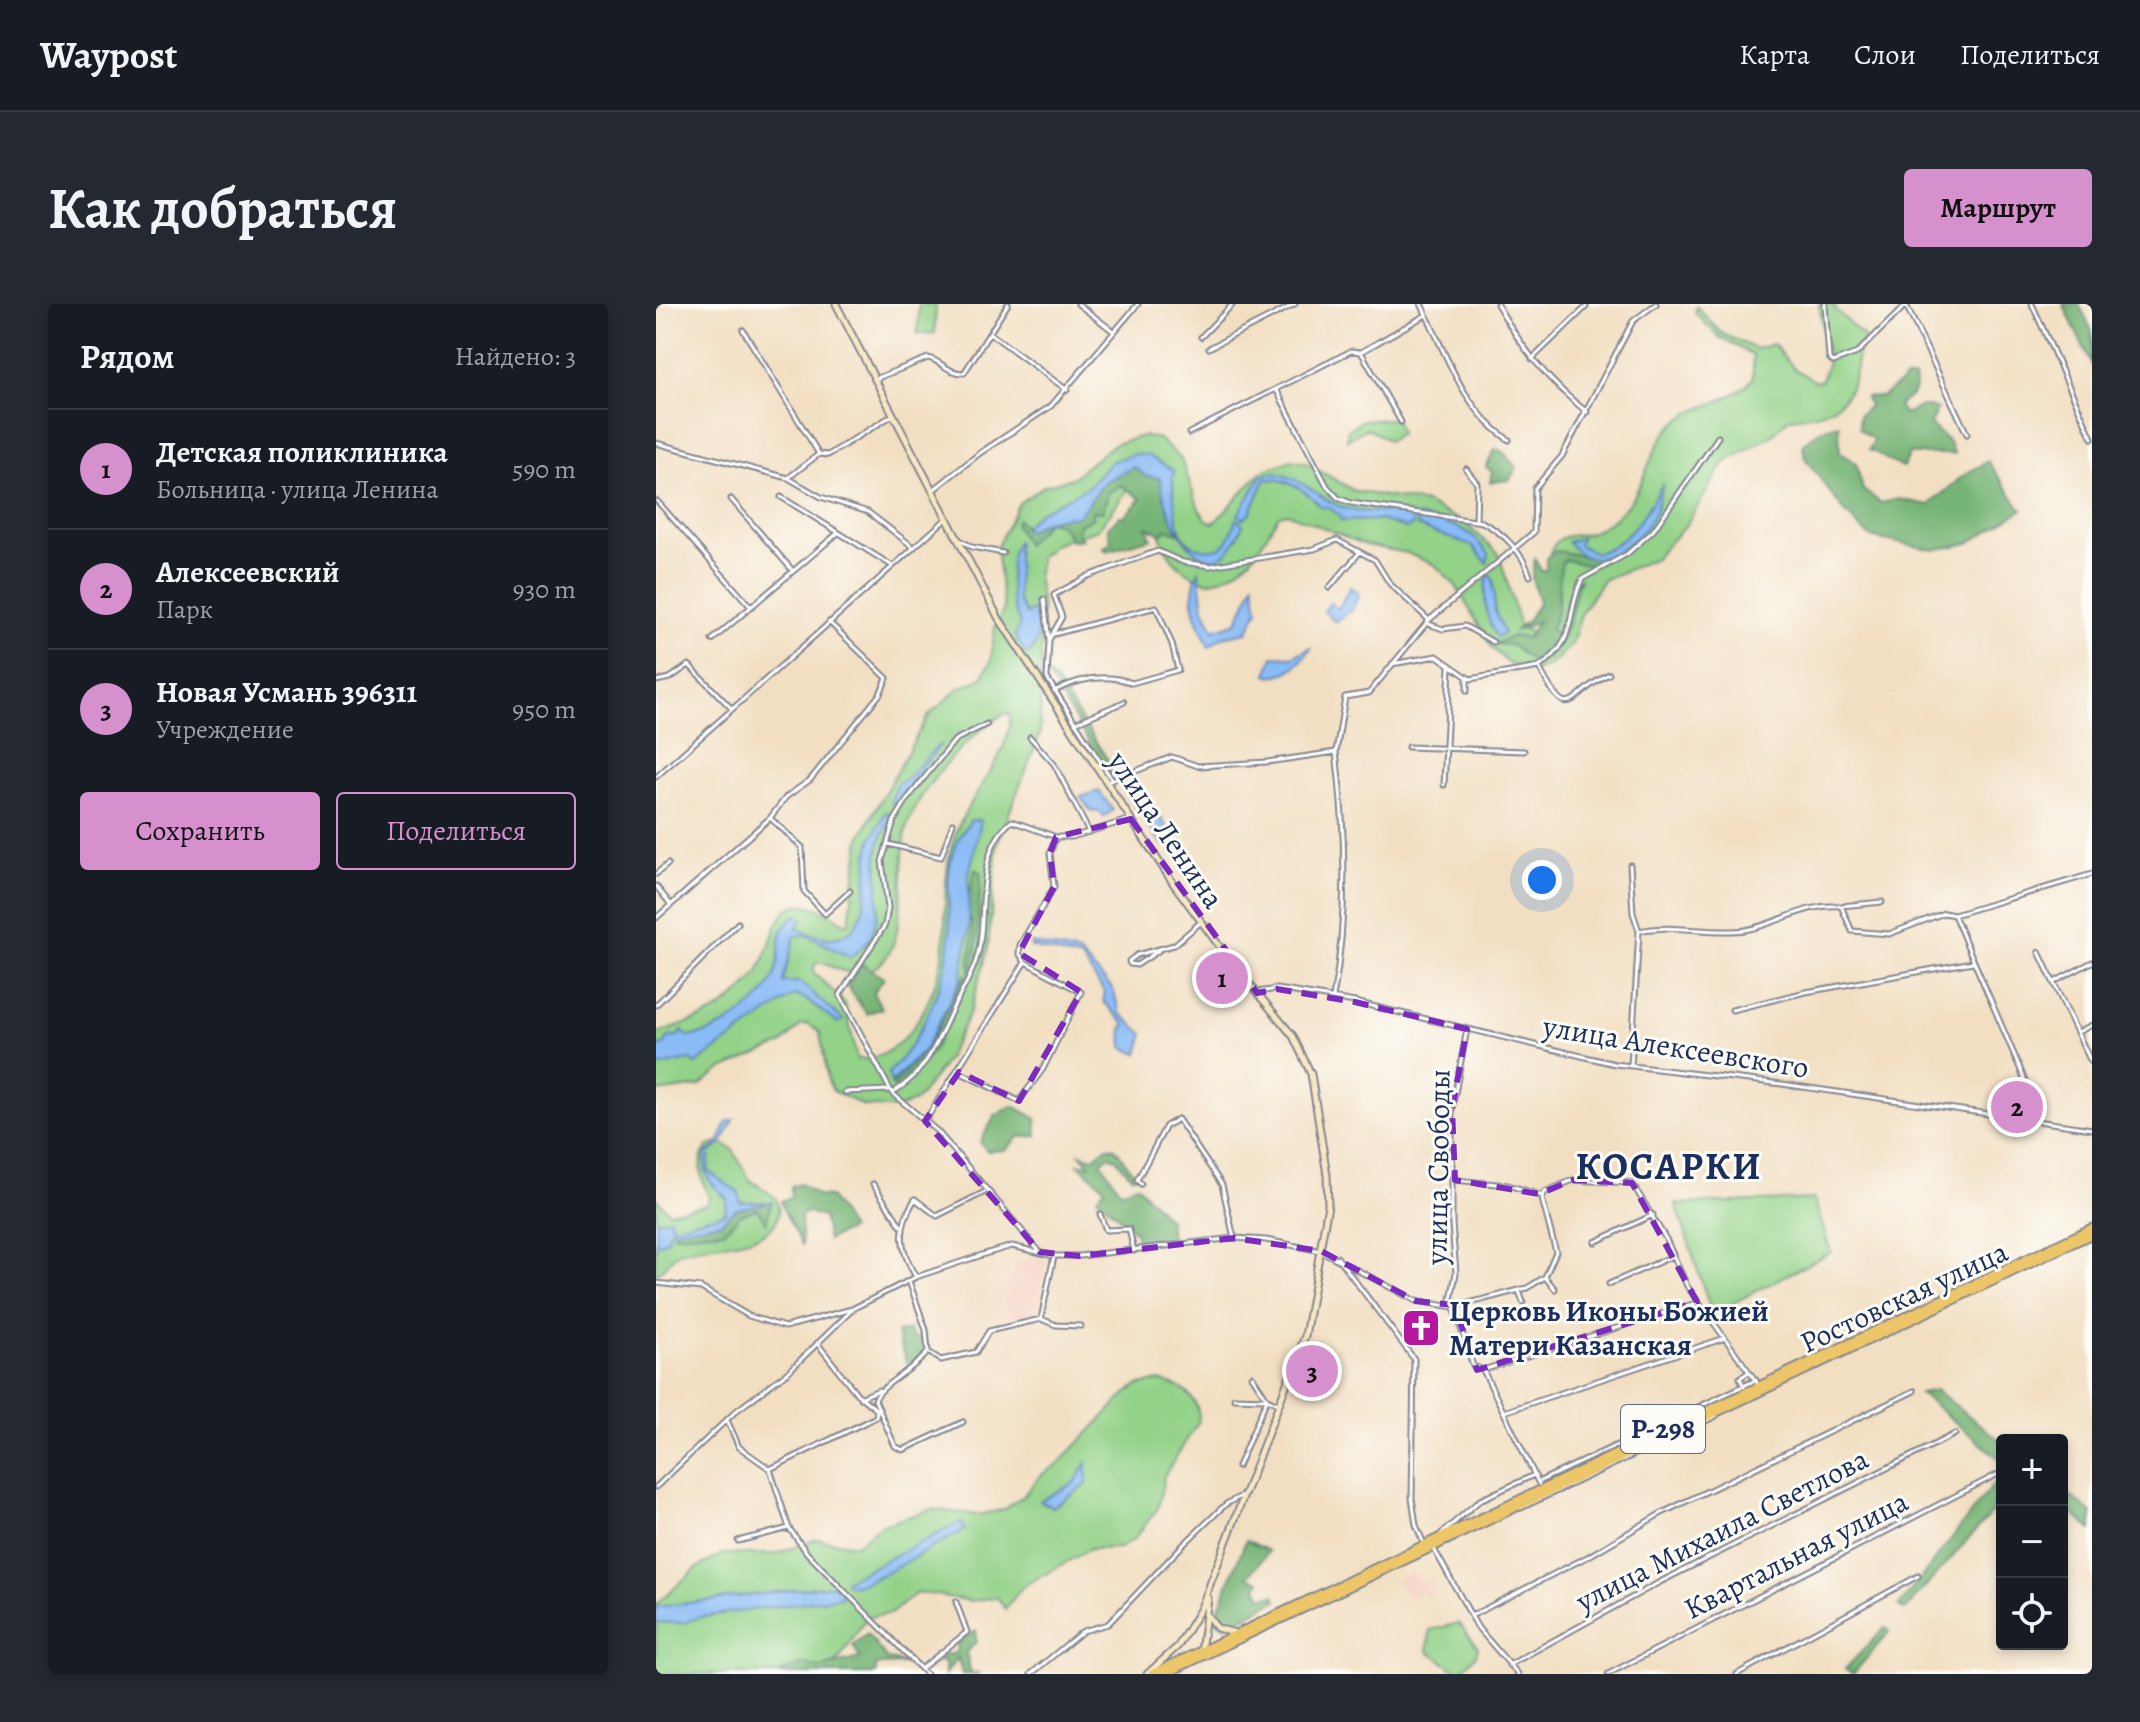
<!DOCTYPE html>
<html lang="ru">
<meta charset="utf-8">
<style>
:root{--surface:#171b24;--page:#242831;--text:#f1f3f6;--muted:#9ea1a6;--line:#363941;--accent:#d690ce}
body{margin:0;font-family:Alegreya,serif;background:var(--page);color:var(--text)}
.controls{position:absolute;right:24px;bottom:24px;display:grid;overflow:hidden;border-radius:8px;box-shadow:0 4px 12px #0003}
.controls button{width:72px;height:72px;display:grid;place-items:center;padding:0;border:0;border-bottom:2px solid var(--line);background:var(--surface);color:var(--text);font:40px sans-serif}
.you{position:absolute;left:886px;top:576px;width:28px;height:28px;margin:-20px;border:6px solid #fff;border-radius:50%;background:#1a73e8;box-shadow:0 0 0 12px #1a73e833}
.badge{display:grid;place-items:center;width:52px;height:52px;border-radius:50%;background:var(--accent);color:#111;font-size:26px;font-weight:700}
.pin{position:absolute;translate:-50% -50%;border:4px solid #fff;box-shadow:0 2px 8px #0006}
.list{margin:0;padding:0;list-style:none}
h2{display:flex;justify-content:space-between;align-items:center;height:104px;margin:0;padding:0 32px;font-size:34px}
h2 small{font-size:26px;font-weight:400;color:var(--muted)}
.list li{display:grid;grid-template-columns:52px 1fr auto;gap:24px;align-items:center;box-sizing:border-box;height:120px;padding:0 32px;border-top:2px solid var(--line)}
.list b{display:block;font-size:30px;white-space:nowrap}
.list p{margin:0;font-size:26px;white-space:nowrap;color:var(--muted)}
.list em{font-size:26px;font-style:normal;color:var(--muted)}
.actions{display:flex;gap:16px;padding:24px 32px}
.actions a{flex:1;padding:18px 0;border:2px solid var(--accent);border-radius:8px;text-align:center;font-size:28px;color:var(--accent)}
.actions .main{background:var(--accent);color:#111}
.icon{flex:none;width:44px;height:44px;fill:none;stroke:currentColor;stroke-width:2;stroke-linecap:round;stroke-linejoin:round}
.map{position:relative;flex:none;width:1436px;height:1370px;overflow:hidden;border-radius:8px}
header{display:flex;align-items:center;gap:48px;box-sizing:border-box;height:112px;padding:0 40px;background:var(--surface);border-bottom:2px solid var(--line)}
header strong{font-size:38px}
nav{display:flex;gap:44px;margin-inline-start:auto;font-size:28px}
.intro{display:flex;align-items:center;justify-content:space-between;box-sizing:border-box;height:192px;padding:0 48px}
h1{margin:0;font-size:56px}
.button{padding:20px 36px;border-radius:8px;background:var(--accent);color:#111;font-size:28px;font-weight:700}
main{display:flex;gap:48px;padding:0 48px}
aside{flex:1;background:var(--surface);border-radius:8px;box-shadow:0 4px 12px #0003}
.map>svg:first-child{display:block}
</style>
<header>
<strong>Waypost</strong>
<nav><a>Карта</a><a>Слои</a><a>Поделиться</a></nav>
</header>
<div class="intro"><h1>Как добраться</h1><a class="button">Маршрут</a></div>
<main>
<aside>
<h2>Рядом<small>Найдено: 3</small></h2>
<ul class="list">
<li><span class="badge">1</span><div><b>Детская поликлиника</b><p>Больница · улица Ленина</p></div><em>590 m</em></li>
<li><span class="badge">2</span><div><b>Алексеевский</b><p>Парк</p></div><em>930 m</em></li>
<li><span class="badge">3</span><div><b>Новая Усмань 396311</b><p>Учреждение</p></div><em>950 m</em></li>
</ul>
<div class="actions"><a class="main">Сохранить</a><a>Поделиться</a></div>
</aside>
<div class="map">
<svg width="1436" height="1370" viewBox="0 0 1436 1370">
<rect width="100%" height="100%" fill="#fdfcf7"/>
<filter id="ink" filterUnits="userSpaceOnUse"><feTurbulence type="fractalNoise" baseFrequency=".0125" numOctaves="2"/><feDisplacementMap in="SourceGraphic" scale="16" xChannelSelector="R" yChannelSelector="G"/><feConvolveMatrix kernelMatrix="1 2 1 2 8 2 1 2 1" color-interpolation-filters="sRGB"/></filter>
<filter id="wash" filterUnits="userSpaceOnUse"><feTurbulence type="fractalNoise" baseFrequency=".006" numOctaves="4" result="noise"/><feDisplacementMap in="SourceGraphic" scale="32" xChannelSelector="R" yChannelSelector="G"/><feGaussianBlur stdDeviation="1.8" result="paint"/><feColorMatrix in="noise" values="0 0 0 0 0 0 0 0 0 0 0 0 0 0 0 0 0 1.4 0 .05"/><feComposite in="paint" operator="in"/></filter>
<g filter="url(#wash)">
<rect width="100%" height="100%" fill="#f2dfc2"/>
<!-- built -->
<path fill="#f6d2c4" d="M359,956H389L381,1014L357,1018L356,1009H350L349,997L352,972H358Z
M755,1268L766,1279L775,1274L780,1288L773,1294L766,1289L752,1295L741,1275Z"/>
<!-- green -->
<path fill="#93d288" stroke="#578073" stroke-width="2" fill-rule="evenodd" d="M263,0H280L279,29L262,30Z
M1163,0H1180L1179,5L1209,34C1200,45 1203,50 1200,63C1194,104 1170,111 1133,114L1117,131L1068,159L1030,221L998,255L947,276L926,308L916,340L894,362L878,367L853,360L836,344L800,282L779,261L751,249L710,241L631,209L623,211C602,244 595,269 552,278C507,264 502,230 493,189L473,184L442,225L399,240L384,253L381,273L386,300L384,430L341,540L332,644L314,708L290,757L261,796L241,805L208,802L177,787L172,777L164,728L152,720L145,721L126,740L64,766L43,782L0,788V730C41,716 66,711 96,676C126,641 110,565 190,620L193,618L204,534L219,506L272,412L303,384L325,375L335,357L339,322L348,305L340,244L363,199L388,182L416,174L458,140L487,132L503,135L525,155L543,205L551,216L558,219L605,168L635,156L648,158L699,187L770,199L809,219L843,250L864,323L876,328L882,324C886,300 886,268 896,245C904,227 919,234 933,229C942,227 957,216 964,209C990,185 994,140 1018,120C1041,99 1078,99 1097,74V51L1063,33L1039,9L1041,3L1065,29L1100,45L1117,40L1139,65L1159,77L1166,76L1172,57ZM350,409L354,411C357,449 312,492 299,531C286,567 291,603 288,640C284,684 253,758 201,755L189,699L158,669V662L162,658C172,660 181,666 191,668C263,677 238,564 251,523C263,484 315,427 350,409Z
M739,115L744,129L733,137L711,124L691,136V127L707,116Z
M64,838L77,846L93,875L120,894C139,946 49,936 23,949C14,953 9,965 0,970V894L13,908L51,900L53,894C46,876 38,859 52,842Z
M1158,895L1175,948L1056,1010L1020,900Z
M503,1077C524,1081 544,1092 543,1117L508,1172L502,1204L478,1235L464,1244L434,1245L366,1283L349,1305L341,1293L316,1297L262,1288L234,1310L211,1313L183,1356L163,1370H0V1300L41,1264L67,1250H120L160,1235L200,1241L224,1222L276,1205L322,1211L349,1205L368,1191L385,1171L402,1160L470,1090L480,1082Z
M803,1319L822,1343L820,1351L803,1369L772,1347L774,1326Z"/>
<!-- forest -->
<path fill="#76b474" stroke="#487269" stroke-width="2" d="M1407,0H1423L1436,27V61Z
M1250,74H1258C1262,92 1253,92 1242,102L1249,110L1265,102L1281,105L1274,120L1293,138L1298,150H1253L1248,163C1233,161 1227,149 1213,146L1218,136L1203,125V111L1213,102L1210,93L1227,92Z
M1183,121L1184,149L1200,159L1207,186L1225,199L1243,195L1273,201L1308,171L1332,157L1366,206L1313,239L1278,246L1214,233L1188,207L1149,154L1147,142C1157,130 1167,123 1183,121Z
M839,145L847,148L861,164L853,176L834,178L836,168L830,163Z
M478,163L490,172L504,174L522,229L510,225L506,230L491,223L495,234L451,247L447,244L455,238L452,223L464,212H469L485,195L465,181L452,189L447,208L436,207V215L423,221L422,230L426,235L416,237L404,220L392,217L370,241L359,220L361,215L372,227C392,215 396,214 422,212L450,177Z
M900,247L935,253L956,252L936,262L910,256L906,259C900,279 907,307 894,324L900,330C912,312 906,288 924,275C915,299 913,356 878,359L855,341L838,340L856,332L871,334L882,318L858,327L871,317L883,298L876,274L879,255L885,267L890,266V254Z
M392,371L400,377L459,467L457,471L452,469Z
M319,566L325,568C322,604 325,636 314,670C310,650 325,624 309,607Z
M205,659L228,674L217,689L226,704L211,710L191,682Z
M310,670L311,674L277,747L239,784L236,781L272,743Z
M357,802L380,814L381,832L362,833L350,846L331,847L324,838L339,812Z
M451,843L459,844L480,872H475L460,855L452,852L445,858L464,887L481,881L513,916L515,936L481,942L480,929L441,893L449,884L422,860L434,861L424,850L437,854Z
M145,880L162,892L174,893L195,925L172,936L167,913L152,908L145,911L146,942C140,925 129,915 125,897L135,894V882Z
M116,898L110,919L101,905L84,911L68,927L18,931L22,923L65,918L80,905Z
M253,1026L258,1035L269,1031L271,1046L257,1061L251,1060L241,1029Z
M1280,1086L1346,1138V1157L1264,1089Z
M1344,1172L1346,1197L1249,1306L1243,1302Z
M1406,1185L1436,1209V1226L1406,1201Z
M590,1236L613,1247L592,1273L604,1277L601,1283L606,1293L619,1291L621,1296L569,1323L558,1316Z
M1229,1323L1234,1327L1197,1370L1189,1365Z
M320,1327V1338L310,1348L315,1369L325,1370H306L302,1354L289,1370V1358L279,1357L289,1350H298L302,1344L298,1340Z
M211,1330L231,1355L251,1360L220,1361V1370H121L148,1360L164,1364L204,1354L197,1342Z"/>
<!-- water -->
<path fill="#89bbf6" stroke="#5275aa" stroke-width="2" d="M479,150L491,151L518,167C515,179 520,219 526,230C533,245 558,251 570,239C575,233 577,223 580,215L587,220C556,303 509,218 504,174L490,172L478,163L450,177L422,212C399,213 389,216 372,227L367,224L383,208L431,184L456,157Z
M616,169C651,173 665,200 696,206C718,211 737,202 759,213L756,222L750,224L724,216L685,217L684,212L672,203H666C649,187 633,173 609,176L594,209L586,215L582,211L605,172Z
M1007,179C1004,189 1002,201 998,210C988,231 951,265 926,251C921,248 916,242 912,238L925,234L923,241L939,249C973,241 990,208 1007,179Z
M763,212C800,225 806,216 833,250L831,259L817,242L761,222Z
M361,238L362,296L370,310L378,305C385,320 385,339 371,351L359,332L364,319C354,302 350,255 361,238Z
M543,267L548,305L558,326L581,318L598,280L602,306L591,328L566,333L553,343C542,318 529,294 543,267Z
M832,270L837,275L839,307L848,329L841,333C829,317 826,289 832,270Z
M694,283L703,290L696,306L679,318L668,307L674,299L682,305Z
M656,343C645,359 632,374 611,371L617,352L636,353Z
M285,440L239,500L235,498L242,480C259,472 266,453 285,440Z
M443,487L457,506L448,513L443,507L436,508L424,493Z
M469,487H475C492,501 512,516 517,538L508,541L502,535Z
M230,508L237,511C231,521 223,534 222,545C218,585 235,628 194,653L150,631L139,632L127,678H144L187,716L182,719L148,694L138,691L39,760L34,756L0,763V744L9,740L13,733H21L26,727L33,733C65,728 104,703 118,673C129,650 115,627 140,611L146,615L140,625C151,628 166,636 177,634C222,628 205,566 215,536C219,527 226,517 230,508Z
M315,516H325L312,575L313,625L305,675L269,745L235,779L232,769C261,742 286,687 292,648C300,598 277,563 315,516Z
M375,639L423,649L457,685L464,709L488,730L482,750L467,743L466,724L470,721L447,697L449,689L426,655L375,643Z
M78,816L65,841L54,848L52,867L83,889L84,898H116L80,905L65,918L14,927L12,936L0,941V917L14,914L16,923L69,909L71,895C55,879 45,872 50,849L62,840L71,818Z
M431,1159V1180L397,1203L384,1197L419,1178Z
M305,1218L309,1226C285,1236 209,1287 191,1281L189,1277Z
M175,1281L184,1285L186,1293L44,1313L27,1319L0,1318V1303Z"/>
</g>
<g filter="url(#ink)">
<g fill="none" stroke-linecap="round" stroke-linejoin="round">
<!-- minor casing -->
<g stroke="#868790" stroke-width="7">
<path id="minor" d="M422,0L457,27
M765,0C790,48 806,105 853,136
M841,0C865,43 892,78 931,108
M1169,0L1173,54L1177,58L1201,49L1251,0
M1376,0L1436,134
M1250,1L1311,130
M0,2L1,0
M87,26L163,150
M335,30L411,86
M545,33L577,0
M553,44L639,0
M876,55L930,3
M219,75L272,54C286,57 291,69 308,69L352,0
M620,85L671,182L682,194L695,199L826,218C848,229 867,249 874,272
M745,118L705,48L770,11
M533,129L695,47L705,48
M0,139L132,174L165,193L212,208L256,242
M810,165L821,179L820,217
M132,174L163,150L172,151L237,111
M276,187L324,149L395,102L482,0
M125,193L235,261
M75,195L137,267
M1,197L94,302
M304,236L316,243L347,249
M673,284L704,248
M388,295L393,336
M770,319L787,325L809,322L837,338
M398,330L500,303L516,340L522,366L476,379C450,369 424,374 398,387
M56,336L182,229
M736,360L781,352L814,375L883,363C923,337 909,310 926,275L971,250L997,227L1062,133
M883,363C914,425 913,389 953,370
M0,377L14,374L33,361L76,405
M811,387V374
M419,419L468,398
M331,420L299,436L252,494L238,517L226,557L232,604L229,621L184,691L236,789L282,828L384,948
M374,433L398,460L433,528
M752,443L868,447
M0,473L290,215
M456,476L391,374L393,336L406,313L398,291L432,272L502,247L527,258L554,262L658,245L681,236L719,256L734,280L773,316
M451,478L516,453L542,462L611,458L680,448L689,393L713,389L773,316L878,228L879,184L906,152L977,17L1000,0
M788,481L794,363
M114,514L146,543L148,587L169,610L194,587
M232,540L285,553L297,519
M974,561L977,609L983,627
M0,570L12,560
M0,582L15,601
M1185,602L1226,598
M1298,611L1436,570
M0,614L114,514L130,493L154,476L224,390L231,374L173,318
M502,647L481,661L474,660L473,657L481,651L518,641L545,618
M1383,648L1436,760
M369,658L363,649L364,641L398,583L394,549L400,533
M1398,678L1436,658
M602,688L621,685L699,698L959,760L1126,780L1436,825
M677,694C692,614 690,529 680,448
M0,701L82,619
M1076,706L1150,688L1317,658
M1422,728L1436,721
M975,762L983,627C1017,619 1054,631 1089,626C1123,620 1149,599 1185,602L1196,627L1233,630L1288,609L1298,611L1363,762L1373,787L1377,816
M303,768L363,797L387,765L425,688L369,658
M189,788L233,786
M236,789C269,770 281,739 296,706C306,687 319,666 323,645C331,604 319,546 356,517L400,533H416L475,515
M269,817L369,658
M798,876L852,881L887,892
M217,880L245,922
M485,880L481,876L510,822L522,815L566,881L578,934
M444,910L450,926L473,925L478,947
M939,938L997,911
M681,953L758,1055L756,1194L760,1221L768,1240
M260,973C243,945 241,923 259,895L281,912L329,888
M889,973L899,985
M253,977L270,1026L272,1048
M0,979L45,984L93,1012L129,1023L196,1005
M953,980L1017,952
M863,987L867,998
M794,1001L800,969L796,920V805L811,725
M798,1003L817,1062L827,1066L883,1180
M385,1015L398,952
M161,1039L201,1090L221,1106L220,1113L114,1165L133,1224L151,1249L270,1370
M827,1066L1040,999
M1088,1083L1084,1074L1093,1068
M204,1094L223,1086
M578,1094L611,1095L596,1072
M848,1108L1069,1034
M71,1116L83,1143L114,1165
M307,1118L247,1146L239,1142L219,1096C226,1079 258,1066 272,1048L285,1056L320,1048L333,1027L385,1015L400,1021L425,1022
M582,1162L611,1095L622,1100
M882,1178L1100,1076
M0,1183L80,1107L132,1068L198,1004L260,973L332,949L356,942L398,952H424L578,934L610,936L665,947L760,997L798,1003L871,984L889,973L900,948L886,895L889,888L917,876L976,879L1010,935L1031,982L1102,1080
M865,1204L1060,1112
M785,1230L824,1196L878,1171
M82,1237L133,1224
M778,1245L822,1324L862,1370
M815,1312L933,1252L1004,1210L1258,1087
M853,1361L1004,1278L1299,1130
M266,1364L311,1328L300,1298
M375,1370L427,1327L452,1320L526,1242L570,1200L589,1190
M952,1370L1346,1168
M1081,1370L1262,1272"/>
</g>
<!-- secondary casing -->
<g stroke="#868790" stroke-width="9">
<path id="secondary" d="M180,0L342,313L517,579L572,654L637,732L655,770L671,871L672,901L649,1032L545,1304L522,1342L491,1370
M550,1310L561,1324L579,1329
M545,1348L552,1294"/>
</g>
<!-- trunk casing -->
<g stroke="#868790" stroke-width="11">
<path id="trunk" d="M496,1370L1436,924
M509,1370L1436,930"/>
</g>
<!-- minor -->
<use href="#minor" stroke="#fff" stroke-width="3"/>
<!-- secondary -->
<use href="#secondary" stroke="#f7e8c3" stroke-width="5"/>
<!-- trunk -->
<use href="#trunk" stroke="#ecc669" stroke-width="7"/>
</g>
</g>
<!-- marked area -->
<path fill="none" stroke="#7b2cbf" stroke-width="6" stroke-dasharray="16 10" stroke-linejoin="round" d="M475,515L601,689L621,685L699,698L811,725L796,805L799,876L883,890L917,876L976,879L1041,998L821,1066L798,1001L760,997L665,947L578,934L424,952L384,948L269,817L303,768L363,797L425,688L363,649L398,583L394,549L400,533Z"/>
<!-- icons -->
<defs>
<g id="church-square" transform="scale(2)"><rect x="-9" y="-9" width="18" height="18" rx="4" fill="#b5179e" stroke="#fdfcf7"/><path d="M-1.2-6h2.4v3.5h3.3v2.4h-3.3V6h-2.4V-.1h-3.3v-2.4h3.3Z" fill="#fff"/></g>
</defs>
<g fill-rule="evenodd">
<use href="#church-square" x="765" y="1024"/>
</g>
<g text-anchor="middle" dominant-baseline="central" stroke-width="6" stroke-linejoin="round" paint-order="stroke">
<!-- shield labels -->
<rect fill="#fdfcf7" stroke="#5f6c8c" stroke-width="2" x="965" y="1101" width="84" height="48" rx="6"/>
<g font-size="28" font-weight="bold" fill="#1b2f5e">
<text x="1007" y="1125">Р-298</text>
</g>
<!-- street labels -->
<g font-size="30" fill="#1b2f5e" stroke="#fdfcf7">
<text transform="translate(510 526) rotate(56)">улица Ленина</text>
<text transform="translate(1020 743) rotate(9)">улица Алексеевского</text>
<text transform="translate(782 863) rotate(-89)">улица Свободы</text>
<text transform="translate(1248 993) rotate(-25)">Ростовская улица</text>
<text transform="translate(1066 1226) rotate(-27)">улица Михаила Светлова</text>
<text transform="translate(1140 1251) rotate(-27)">Квартальная улица</text>
</g>
<!-- poi labels -->
<g font-size="30" font-weight="bold" fill="#1b2f5e" stroke="#fdfcf7" text-anchor="start">
<text x="793" y="1007">Церковь Иконы Божией<tspan x="793" dy="34">Матери Казанская</tspan></text>
</g>
<!-- district labels -->
<g font-size="38" font-weight="bold" letter-spacing="2" fill="#1b2f5e" stroke="#fdfcf7">
<text x="1013" y="862">КОСАРКИ</text>
</g>
</g>
</svg>
<div class="controls">
<button>+</button>
<button>−</button>
<button><svg class="icon" aria-label="locate" viewBox="0 0 24 24"><circle cx="12" cy="12" r="6"/><path d="M12 2v4M12 18v4M2 12h4M18 12h4"/></svg></button>
</div>
<div class="you"></div>
<div class="pin badge" style="left:566px;top:674px">1</div>
<div class="pin badge" style="left:1361px;top:803px">2</div>
<div class="pin badge" style="left:656px;top:1067px">3</div>
</div>
</main>
